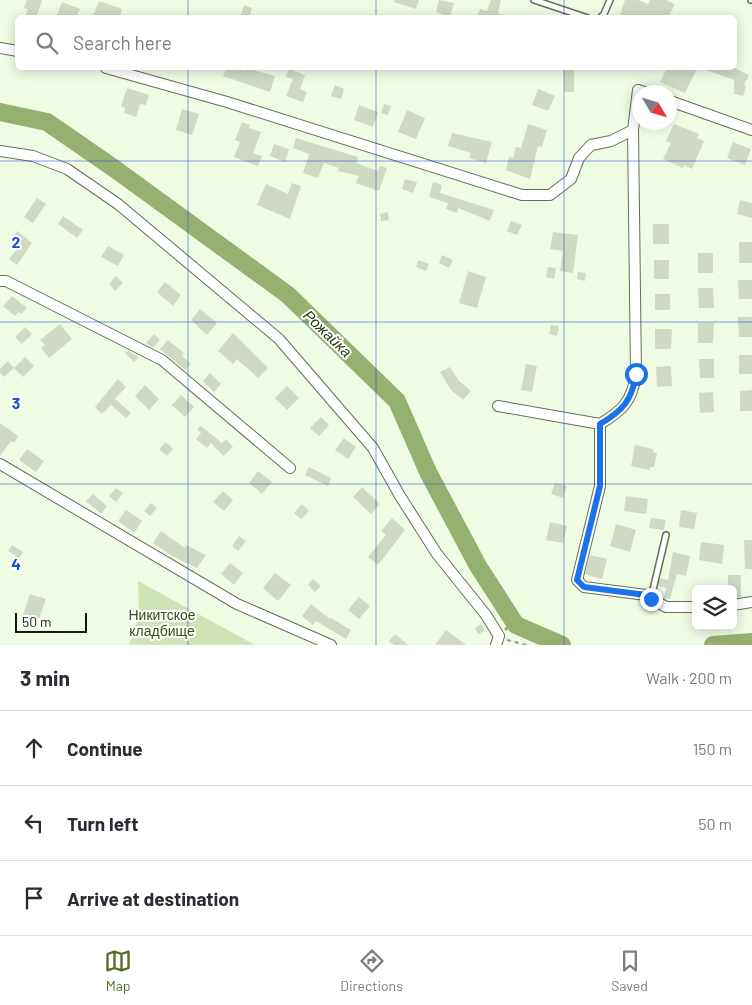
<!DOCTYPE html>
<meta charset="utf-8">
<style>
:root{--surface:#fff;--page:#f7f7f7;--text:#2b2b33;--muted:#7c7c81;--line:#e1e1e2;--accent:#516d20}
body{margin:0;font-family:Barlow,sans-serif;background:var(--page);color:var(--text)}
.controls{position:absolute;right:15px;bottom:15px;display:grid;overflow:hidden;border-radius:8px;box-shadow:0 2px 12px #0003}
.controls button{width:45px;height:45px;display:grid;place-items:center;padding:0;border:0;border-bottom:1px solid var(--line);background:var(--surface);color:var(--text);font:25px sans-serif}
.compass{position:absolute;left:632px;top:85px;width:45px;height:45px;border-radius:50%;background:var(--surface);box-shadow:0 2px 12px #0003;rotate:128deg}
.scale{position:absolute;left:15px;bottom:12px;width:72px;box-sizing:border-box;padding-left:5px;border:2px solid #13170f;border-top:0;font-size:14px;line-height:18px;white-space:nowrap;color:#13170f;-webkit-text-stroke:4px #fff;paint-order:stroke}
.stop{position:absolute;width:15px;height:15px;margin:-11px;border:4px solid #1a73e8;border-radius:50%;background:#fff}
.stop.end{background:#1a73e8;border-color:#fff;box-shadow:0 1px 5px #0008}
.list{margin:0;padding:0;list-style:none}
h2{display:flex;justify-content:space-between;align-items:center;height:65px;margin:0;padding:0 20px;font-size:21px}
h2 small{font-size:16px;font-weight:400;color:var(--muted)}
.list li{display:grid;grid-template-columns:32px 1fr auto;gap:15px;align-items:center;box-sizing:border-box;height:75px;padding:0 20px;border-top:1px solid var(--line)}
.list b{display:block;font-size:19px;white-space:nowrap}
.list em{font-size:16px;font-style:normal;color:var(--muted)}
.icon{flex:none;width:28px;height:28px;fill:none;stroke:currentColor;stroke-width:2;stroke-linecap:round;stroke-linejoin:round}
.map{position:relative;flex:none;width:752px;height:645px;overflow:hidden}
.search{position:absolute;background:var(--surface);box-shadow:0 2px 12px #0003;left:15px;right:15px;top:15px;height:55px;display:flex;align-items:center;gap:12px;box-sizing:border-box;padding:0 18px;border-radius:8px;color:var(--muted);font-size:19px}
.sheet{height:290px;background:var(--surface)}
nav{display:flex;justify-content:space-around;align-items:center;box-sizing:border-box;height:70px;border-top:1px solid var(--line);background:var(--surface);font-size:14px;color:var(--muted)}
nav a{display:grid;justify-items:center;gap:2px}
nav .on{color:var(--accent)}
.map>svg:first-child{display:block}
</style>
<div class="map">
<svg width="752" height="645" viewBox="0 0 752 645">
<rect width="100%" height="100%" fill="#f0fbe4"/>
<!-- green -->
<path fill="#cfe3b5" d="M138,581L255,645H129L139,615Z"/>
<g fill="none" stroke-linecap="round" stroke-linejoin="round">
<!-- stream -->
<path stroke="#95b071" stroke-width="3" d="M506,629L510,625H516"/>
<!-- river -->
<path stroke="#95b071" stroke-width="18" d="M0,112L47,122L115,169L288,295L397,401L428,472L478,566L516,625L562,645
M713,645L752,642"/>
</g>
<!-- building -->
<path fill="#cfd9c4" d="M27,0H42L36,18L26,15L28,9L24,8Z
M394,0H419L416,9L394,2Z
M439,0L454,3L450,17L436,12Z
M491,0H501L498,13L504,15L503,18H477L480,9L487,11Z
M625,0H638L648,4L650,0H666L675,4L668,18H619Z
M99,1L122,9L119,18H92Z
M62,2L80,9L76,18H64L57,15Z
M244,5L252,8L249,18H240Z
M226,68H238L245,71L246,68L275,76L270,92L223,76Z
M564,68H574V92H564Z
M667,68H697L685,93L660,82Z
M701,68H734L749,75L744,85L746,86L743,96L734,94V80Z
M289,69L305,75L300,89L307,92L303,102L286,96L293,79L286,77Z
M335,85L344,89L341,99L331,96Z
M127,88L149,95L146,105L140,104L136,117L124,113L125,108L121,106Z
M538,89L555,96L548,111L532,105Z
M384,104L391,106L388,115L381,113Z
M359,105L378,112L373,127L354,120Z
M182,109L199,114L192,135L176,130Z
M407,110L425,118L416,139L398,132Z
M242,122L250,125L249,128L261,132L253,153L262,156L258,166L234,157L240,142L235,140Z
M528,124L547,130L542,147L538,146L530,179L506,170L509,157L513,158L516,147L521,148Z
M674,124L699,134L697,138L704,141L692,169L684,165L683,168L663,159L671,143L666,141Z
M452,133L492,142L486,163L469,158L471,153L448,146Z
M296,138L358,157L356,163L378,171L380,166L387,168L379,191L356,183L359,176L338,171L339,168L324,163L318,178L303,173L309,154L293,148Z
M733,142L751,149L745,165L727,158Z
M274,144L289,149L285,162L270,156Z
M405,179L417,182L413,193L402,189Z
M433,182L442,185L440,193L494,210L490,221L458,208L457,213L446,209L448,203L429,197Z
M292,183L301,186L290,219L257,205L266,184L288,194Z
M37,198L46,204L33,223L24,217Z
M740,200L752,203V218L737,214Z
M388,212L389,220L381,221L380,214Z
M63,216L83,230L77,238L58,224Z
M511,221L522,225L517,235L507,231Z
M653,224H669V244H653Z
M17,231L32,243L17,265L9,259L19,247L10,240Z
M553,232L578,235L573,273L560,271L563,251L550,249Z
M739,242H752V263H739Z
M108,246L124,255L118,266L101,257Z
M698,253H713V273H698Z
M442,255L453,260L449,268L439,263Z
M418,260L429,264L426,271L416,267Z
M654,260H669V279H654Z
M548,267L556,268L554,279L546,277Z
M468,271L486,277L477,308L459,303Z
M578,272L586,273L585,281L577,279Z
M116,276L123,283L115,291L109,284Z
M738,280H752V299H739Z
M165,282L181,295L173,306L157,292Z
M698,288H713L714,308H699Z
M655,294H670V310H655Z
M12,296L27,308L21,314L18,312L15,316L3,306Z
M200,309L217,323L207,335L191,320Z
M738,317H752V337H739Z
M698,323H714L713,343H698Z
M60,324L72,339L49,358L41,348L45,345L40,340Z
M551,325L559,326L557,336L549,334Z
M25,327L32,334L22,344L15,337Z
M655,329H672L671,349H655Z
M233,333L268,368L258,378L237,359L233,364L218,351Z
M154,334L160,340L153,348L146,343Z
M168,340L184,353L182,356L191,364L185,370L160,349Z
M128,351L139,357L134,362L125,353Z
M739,355H752V374H739Z
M25,357L34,366L23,377L14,368Z
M699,359H714V378H700Z
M8,361L14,368L4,377L0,373V369Z
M526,364L537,366L532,392L521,390Z
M671,366L672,386L657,387L656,367Z
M450,367L459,381L471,391L463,400L451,390L440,372Z
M210,373L221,384L214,392L203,381Z
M118,379L126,387L115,399L131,413L126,418L111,405L102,414L95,407Z
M145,385L159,399L149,410L135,396Z
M287,386L299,398L287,410L275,398Z
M752,390V411H740V391Z
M713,392L714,412L700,413L699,393Z
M181,395L194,407L185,417L172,405Z
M321,417L329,425L319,436L310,428Z
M0,423L18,436L14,443L11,441L0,456Z
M201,426L222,443L226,439L233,447L223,456L211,443L207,448L196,439L201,433L197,429Z
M344,438L356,447L348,459L335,450Z
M166,442L173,449L167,456L159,449Z
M635,445L653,449V452L657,453L654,467H650V470L631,466Z
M27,449L44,461L36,472L19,460Z
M309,467L331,478L328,486L305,475Z
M258,471L272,482L262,494L249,483Z
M555,483L567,486L563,498L551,494Z
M362,487L380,504L371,514L353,497Z
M116,488L123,493L116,502L109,496Z
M223,491L233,500L224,511L213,502Z
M93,494L107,506L101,514L86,501Z
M626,496L648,499L646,514L624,511Z
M151,503L157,508L150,516L144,511Z
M302,504L309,511L301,519L294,513Z
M126,510L142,521L134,533L118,521Z
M681,510L697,513L694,529L679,527Z
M392,518L405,530L378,565L368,557L386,535L381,531Z
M651,518L666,520L664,530L649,528Z
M550,522L567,526L563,543L546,540Z
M616,524L636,530L630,552L610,546Z
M161,531L185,548L186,545L206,555L197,568L172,556L153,543Z
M239,536L246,541L238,551L232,546Z
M744,540H752V569H745Z
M701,542L724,545L722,564L699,560Z
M12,545L23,552L19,558L8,551Z
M673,552L690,556L686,576L677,574L670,599L664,598L666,588L658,586L660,578L668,580Z
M590,555L607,559L602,579L585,574Z
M230,563L243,573L234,585L221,574Z
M275,573L291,585L278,601L263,588Z
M728,575H741V597L733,598V589H728Z
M313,579L321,586L315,592L308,585Z
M30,594L46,599L39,619L23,614Z
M359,597L370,606L359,619L348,610Z
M311,604L330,619L331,618L351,630L346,639L316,621L313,625L302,616Z
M481,624L485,631L478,634L475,628Z
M446,630L466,645H435Z
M395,634L408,645H394L389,641Z"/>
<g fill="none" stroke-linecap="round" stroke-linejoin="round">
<!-- service casing -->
<g stroke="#666f5b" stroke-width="8">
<path id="service" d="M534,0L588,18
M751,0H752
M600,18L604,14L610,0
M651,598L666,535"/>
</g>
<!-- minor casing -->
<g stroke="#666f5b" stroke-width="12">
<path id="minor" d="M0,48L18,51
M106,68L227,102L522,195H550L571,179L579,158L591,145L611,141L633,130
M670,101L752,130
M0,151L33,156L67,169L118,204L279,339L373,448L400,496L437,554L486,615L499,636L496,645
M0,281H6L162,360L290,468
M498,406L600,424C622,411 632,401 636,375L633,130L638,90L645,92
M600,424V486L577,580L584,587L646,595L666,607H696
M0,464L237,604L331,645
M733,605L752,602"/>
</g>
<!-- path -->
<path stroke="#949c8b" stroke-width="2" stroke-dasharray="4 4" stroke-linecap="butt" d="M507,640L527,645"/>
<!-- service -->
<use href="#service" stroke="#fff" stroke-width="5"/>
<!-- minor -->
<use href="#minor" stroke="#fff" stroke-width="10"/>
</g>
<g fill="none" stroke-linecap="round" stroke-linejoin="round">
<!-- route -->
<path stroke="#1a73e8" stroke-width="6" d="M636,374C632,401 622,411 600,424V486L577,580L584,587L646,595L651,599"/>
</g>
<!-- grid -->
<path fill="none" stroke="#1d4ed8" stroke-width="1" stroke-opacity="0.55" d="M188,0V18M376,0V18M564,0V18M188,68V645M376,68V645M564,68V645M0,161H752M0,322H752M0,484H752"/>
<g text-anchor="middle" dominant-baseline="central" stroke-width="4" stroke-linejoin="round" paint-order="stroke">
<!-- park labels -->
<g font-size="14" fill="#374e06" stroke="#fff">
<text x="162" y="614">Никитское<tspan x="162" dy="16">кладбище</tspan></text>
</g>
<!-- water labels -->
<g font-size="15" font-style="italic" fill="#293a0b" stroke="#fff">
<text transform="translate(328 333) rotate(44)">Рожайка</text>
</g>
</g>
<g font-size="16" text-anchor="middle" font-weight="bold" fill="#1d4ed8" stroke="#fff" stroke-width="4" stroke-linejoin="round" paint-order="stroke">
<text x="16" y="248">2</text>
<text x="16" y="409">3</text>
<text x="16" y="570">4</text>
</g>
</svg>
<div class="controls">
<button><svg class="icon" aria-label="layers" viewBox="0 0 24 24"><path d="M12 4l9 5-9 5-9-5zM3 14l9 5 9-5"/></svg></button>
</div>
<svg class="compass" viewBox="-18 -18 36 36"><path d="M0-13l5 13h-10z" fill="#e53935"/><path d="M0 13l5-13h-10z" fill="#7c7c81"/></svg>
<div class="scale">50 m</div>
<div class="stop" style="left:636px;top:374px"></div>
<div class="stop end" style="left:651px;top:599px"></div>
<div class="search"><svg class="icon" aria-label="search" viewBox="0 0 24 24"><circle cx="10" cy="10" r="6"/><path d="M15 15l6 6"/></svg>Search here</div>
</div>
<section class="sheet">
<h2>3 min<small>Walk · 200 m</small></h2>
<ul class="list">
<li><svg class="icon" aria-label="ahead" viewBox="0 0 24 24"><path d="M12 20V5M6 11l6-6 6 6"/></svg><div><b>Continue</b></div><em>150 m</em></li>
<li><svg class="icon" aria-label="left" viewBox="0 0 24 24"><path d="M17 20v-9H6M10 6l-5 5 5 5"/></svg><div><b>Turn left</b></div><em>50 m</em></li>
<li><svg class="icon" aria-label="arrive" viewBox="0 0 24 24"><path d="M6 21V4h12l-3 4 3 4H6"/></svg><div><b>Arrive at destination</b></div></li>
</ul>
</section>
<nav>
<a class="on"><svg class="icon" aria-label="map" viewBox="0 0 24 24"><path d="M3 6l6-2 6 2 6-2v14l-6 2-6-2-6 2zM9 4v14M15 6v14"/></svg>Map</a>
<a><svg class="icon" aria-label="directions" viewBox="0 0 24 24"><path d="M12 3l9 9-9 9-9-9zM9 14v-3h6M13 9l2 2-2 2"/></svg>Directions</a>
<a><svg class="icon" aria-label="saved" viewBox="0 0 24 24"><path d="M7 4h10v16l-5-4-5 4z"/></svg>Saved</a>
</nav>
